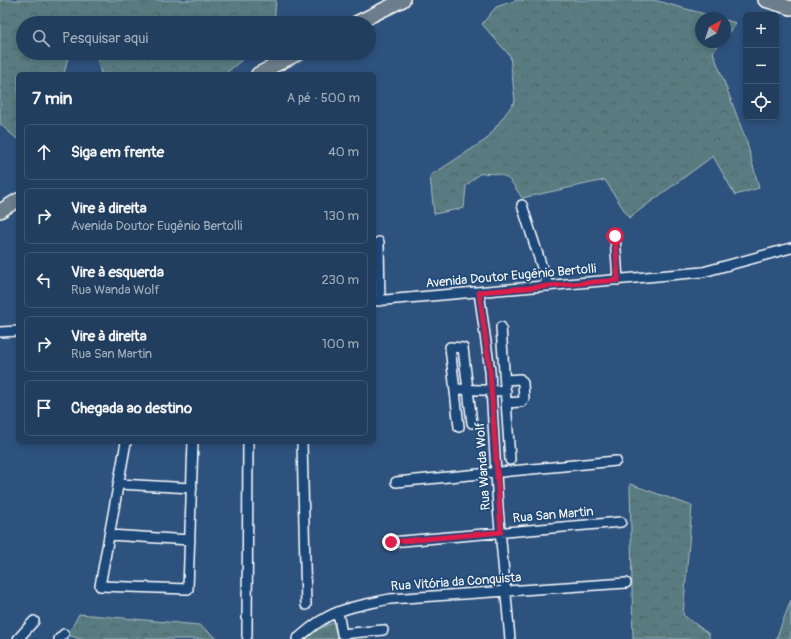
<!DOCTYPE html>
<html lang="pt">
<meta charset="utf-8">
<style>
:root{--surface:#223e5e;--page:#2e4967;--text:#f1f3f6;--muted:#a2aebc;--line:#3f5773}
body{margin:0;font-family:Pangolin,sans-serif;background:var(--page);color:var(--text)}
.controls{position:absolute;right:12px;top:12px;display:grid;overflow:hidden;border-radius:6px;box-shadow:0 2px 6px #0003}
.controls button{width:36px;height:36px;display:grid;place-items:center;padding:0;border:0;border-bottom:1px solid var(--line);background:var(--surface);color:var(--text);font:20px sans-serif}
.compass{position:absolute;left:695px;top:12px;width:36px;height:36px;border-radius:50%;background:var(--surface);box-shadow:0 2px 6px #0003;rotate:40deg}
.stop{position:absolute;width:12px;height:12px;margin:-9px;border:3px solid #e11d48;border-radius:50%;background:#fff}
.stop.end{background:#e11d48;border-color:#fff;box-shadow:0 1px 4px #0008}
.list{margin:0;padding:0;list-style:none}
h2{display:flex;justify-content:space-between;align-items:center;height:52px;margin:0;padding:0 16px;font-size:17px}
h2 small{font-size:13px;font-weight:400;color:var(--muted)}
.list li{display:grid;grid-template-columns:26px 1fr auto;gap:12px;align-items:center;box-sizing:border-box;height:56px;margin:0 8px 8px;padding:0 8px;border:1px solid var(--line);border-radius:6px}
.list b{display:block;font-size:15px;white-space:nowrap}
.list p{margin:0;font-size:13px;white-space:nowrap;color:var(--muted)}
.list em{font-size:13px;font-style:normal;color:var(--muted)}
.icon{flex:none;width:22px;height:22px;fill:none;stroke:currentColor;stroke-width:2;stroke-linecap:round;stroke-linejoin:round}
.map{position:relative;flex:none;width:791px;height:639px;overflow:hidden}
.search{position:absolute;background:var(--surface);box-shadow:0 2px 6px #0003;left:16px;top:16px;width:360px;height:44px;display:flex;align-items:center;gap:10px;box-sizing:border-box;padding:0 14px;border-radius:22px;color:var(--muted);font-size:15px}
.panel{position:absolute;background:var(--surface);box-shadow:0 2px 6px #0003;left:16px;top:72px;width:360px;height:372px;border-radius:6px}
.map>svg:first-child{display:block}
</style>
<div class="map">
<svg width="791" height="639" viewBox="0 0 791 639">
<defs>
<pattern id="forest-crowns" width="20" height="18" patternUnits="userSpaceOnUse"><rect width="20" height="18" fill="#597b80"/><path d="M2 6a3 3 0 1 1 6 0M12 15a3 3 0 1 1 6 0" fill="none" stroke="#526466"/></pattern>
</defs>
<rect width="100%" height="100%" fill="#2e527e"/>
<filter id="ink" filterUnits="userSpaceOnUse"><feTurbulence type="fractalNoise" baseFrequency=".025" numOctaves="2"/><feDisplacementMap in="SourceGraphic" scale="8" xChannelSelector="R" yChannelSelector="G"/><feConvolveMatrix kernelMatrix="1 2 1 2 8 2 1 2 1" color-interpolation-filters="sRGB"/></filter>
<g filter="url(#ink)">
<!-- forest -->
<path fill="url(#forest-crowns)" stroke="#acbdc0" d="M0,0H276L274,23H23V53H69L64,74H18V140L0,124Z
M517,0H654L719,18H701V42H721L713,52L747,143L759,188L735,195L713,156L629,218L605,180L522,198C508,176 506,172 479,174L466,186L464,208L434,214L430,176L487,139L515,101L510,56L482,24L496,7Z
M725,20L736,23L725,37Z
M88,53H250L225,74H101L97,57Z
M630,484L692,506L683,615L709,634V639H633Z
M791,600V639H776Z
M79,614L199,625L218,639H80L68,635Z
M333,623L338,639H294Z"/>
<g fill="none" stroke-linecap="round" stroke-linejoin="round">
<!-- minor casing -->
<g stroke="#fff" stroke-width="12">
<path id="minor" d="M522,205L548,286
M615,236L618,280
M379,242L380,301
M479,292L490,371L498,508L510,639
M374,301L703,272L791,248
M501,327L510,460
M0,332L18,331
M505,380L520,379L523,383L524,399L521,402L506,403
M455,389L506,391
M459,427L450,347L463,348L472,423
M126,442L100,586L188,589L193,442
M302,442L306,605
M396,482L616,461
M118,484L192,488
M109,535L190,540
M391,542L621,522
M338,612L342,634L383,630
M247,636L248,442
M18,639L34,621
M59,639L64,634
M297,639C305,633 313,625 322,620C342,607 367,604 390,599L626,583"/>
</g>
<!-- highway casing -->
<g stroke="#fff" stroke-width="16">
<path id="highway" d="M765,0L791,8
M356,23L403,0
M258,74L299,53
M0,211L18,200"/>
</g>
<!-- minor -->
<use href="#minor" stroke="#1f4a7a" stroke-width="9"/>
<!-- highway -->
<use href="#highway" stroke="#6c7d8b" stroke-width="13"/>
</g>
</g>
<g fill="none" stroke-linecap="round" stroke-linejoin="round" filter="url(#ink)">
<!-- route -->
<path stroke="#e11d48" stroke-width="5" d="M391,542L501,532L490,371L479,292L618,280L615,236"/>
</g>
<g text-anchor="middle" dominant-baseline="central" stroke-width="3.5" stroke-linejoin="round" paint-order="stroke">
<!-- street labels -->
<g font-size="13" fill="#fff" stroke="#1f4a7a">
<text transform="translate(511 276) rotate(-5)">Avenida Doutor Eugênio Bertolli</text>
<text transform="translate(483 466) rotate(-94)">Rua Wanda Wolf</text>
<text transform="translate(553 515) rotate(-5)">Rua San Martin</text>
<text transform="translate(456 582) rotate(-4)">Rua Vitória da Conquista</text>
</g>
</g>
</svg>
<div class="controls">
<button>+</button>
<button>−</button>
<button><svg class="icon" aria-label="locate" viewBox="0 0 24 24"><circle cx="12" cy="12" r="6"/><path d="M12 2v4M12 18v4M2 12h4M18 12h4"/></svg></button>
</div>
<svg class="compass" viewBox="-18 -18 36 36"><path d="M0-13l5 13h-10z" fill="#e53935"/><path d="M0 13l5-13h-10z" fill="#a2aebc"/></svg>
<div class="stop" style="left:615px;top:236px"></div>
<div class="stop end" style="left:391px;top:542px"></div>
<div class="search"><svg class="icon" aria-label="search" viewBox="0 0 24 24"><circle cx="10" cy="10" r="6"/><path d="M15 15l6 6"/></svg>Pesquisar aqui</div>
<section class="panel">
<h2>7 min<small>A pé · 500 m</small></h2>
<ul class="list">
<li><svg class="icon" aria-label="ahead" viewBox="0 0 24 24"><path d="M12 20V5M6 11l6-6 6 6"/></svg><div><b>Siga em frente</b></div><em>40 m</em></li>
<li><svg class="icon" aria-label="right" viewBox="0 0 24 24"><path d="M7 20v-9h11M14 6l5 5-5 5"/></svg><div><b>Vire à direita</b><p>Avenida Doutor Eugênio Bertolli</p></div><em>130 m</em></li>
<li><svg class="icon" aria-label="left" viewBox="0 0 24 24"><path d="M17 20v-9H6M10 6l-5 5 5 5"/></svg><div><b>Vire à esquerda</b><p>Rua Wanda Wolf</p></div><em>230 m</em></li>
<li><svg class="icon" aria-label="right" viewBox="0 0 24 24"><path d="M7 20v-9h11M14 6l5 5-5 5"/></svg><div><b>Vire à direita</b><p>Rua San Martin</p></div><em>100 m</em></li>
<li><svg class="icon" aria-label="arrive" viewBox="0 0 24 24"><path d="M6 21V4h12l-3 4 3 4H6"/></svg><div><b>Chegada ao destino</b></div></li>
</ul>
</section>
</div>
